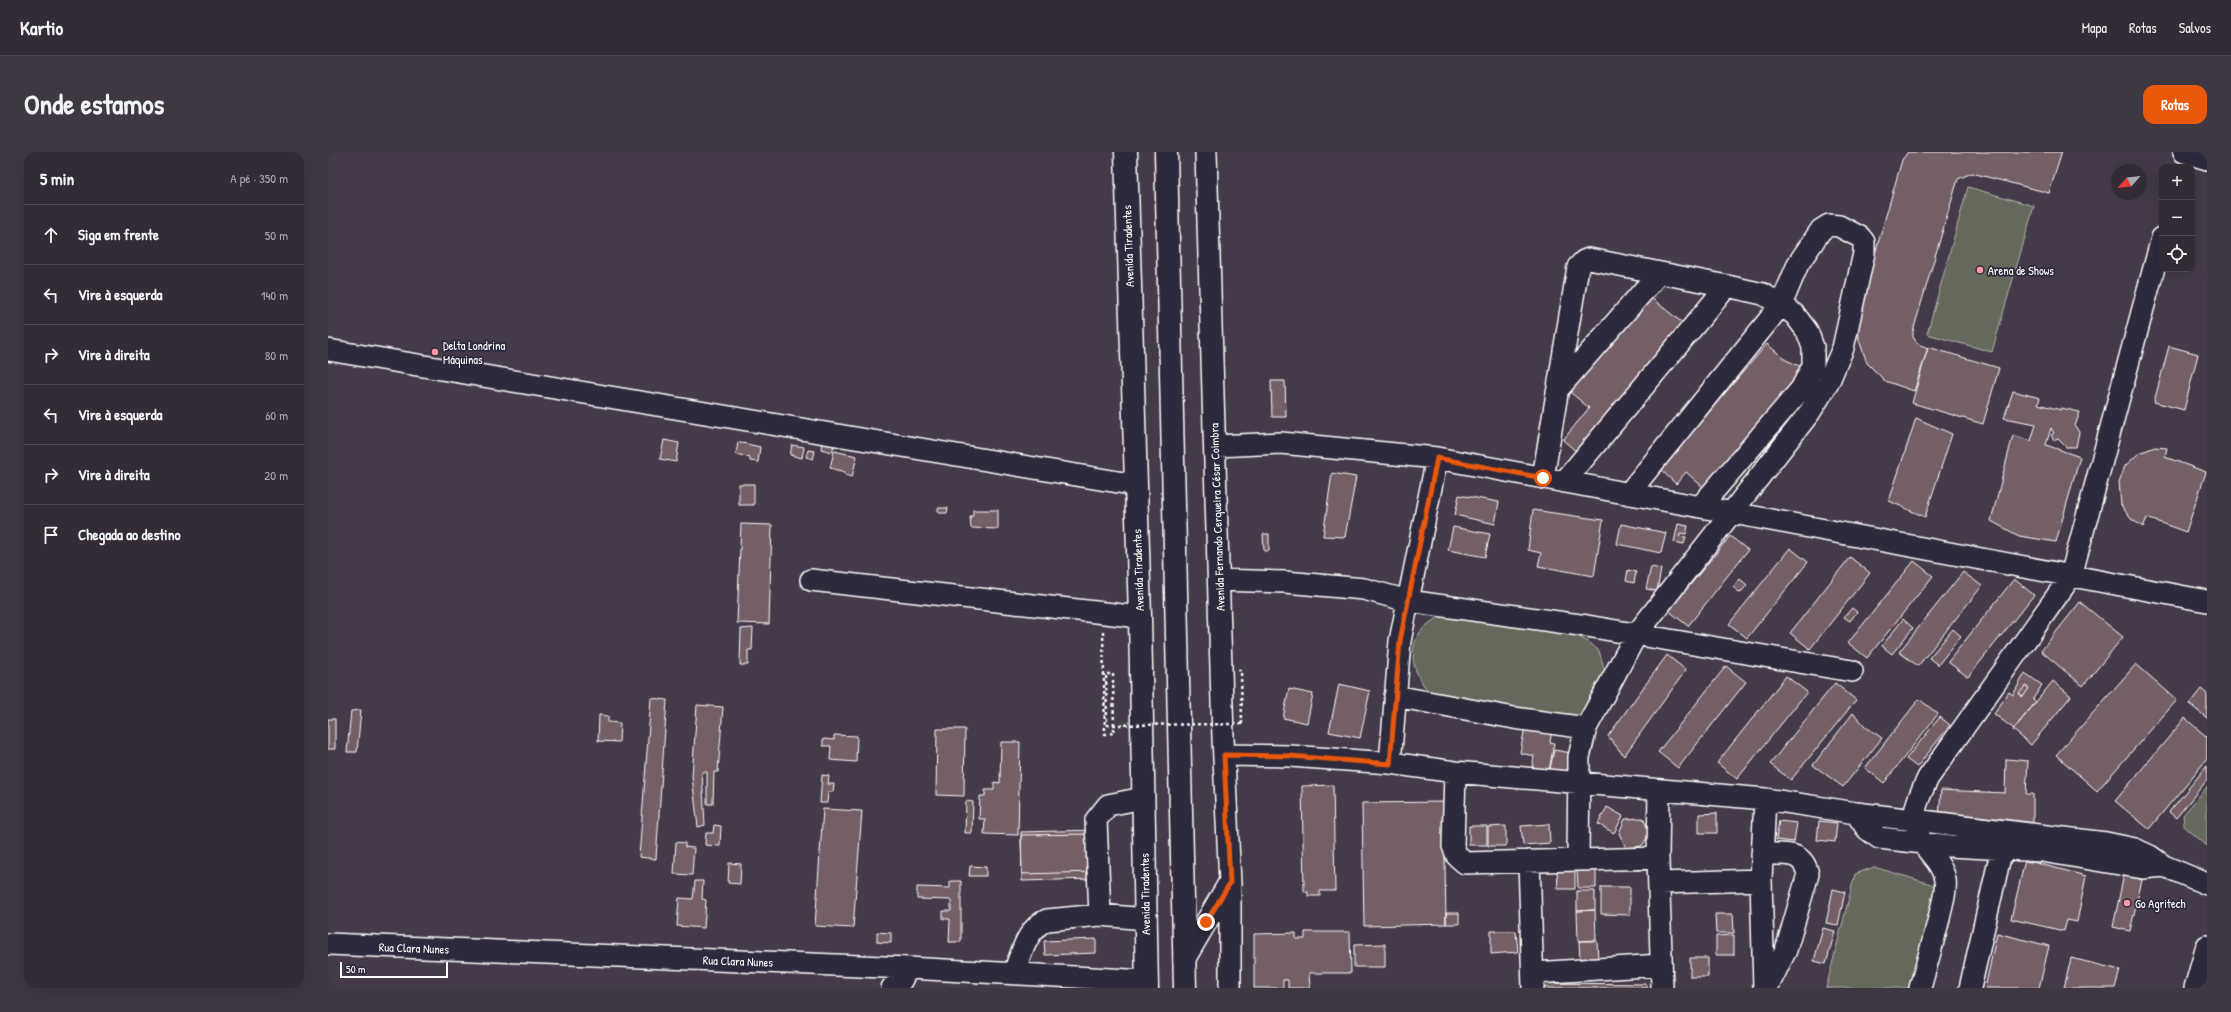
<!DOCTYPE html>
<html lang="pt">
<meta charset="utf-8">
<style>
:root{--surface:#332c37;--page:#3e3842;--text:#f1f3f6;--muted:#a9a7ad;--line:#4e4852;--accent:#ea580c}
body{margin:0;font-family:"Patrick Hand",sans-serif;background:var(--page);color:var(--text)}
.controls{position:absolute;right:12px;top:12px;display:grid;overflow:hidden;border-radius:8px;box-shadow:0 4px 16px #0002}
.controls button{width:36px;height:36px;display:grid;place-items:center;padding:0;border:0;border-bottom:1px solid var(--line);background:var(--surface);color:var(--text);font:20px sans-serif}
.compass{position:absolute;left:1783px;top:12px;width:36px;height:36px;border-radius:50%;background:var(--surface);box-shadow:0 4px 16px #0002;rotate:243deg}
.scale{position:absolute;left:12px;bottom:10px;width:108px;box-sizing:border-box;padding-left:4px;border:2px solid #fff;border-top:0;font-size:11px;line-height:14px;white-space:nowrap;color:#fff;-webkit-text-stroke:3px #2f2a3d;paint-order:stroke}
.stop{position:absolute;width:12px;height:12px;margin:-9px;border:3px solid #ea580c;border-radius:50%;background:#fff}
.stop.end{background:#ea580c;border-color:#fff;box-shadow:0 1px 4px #0008}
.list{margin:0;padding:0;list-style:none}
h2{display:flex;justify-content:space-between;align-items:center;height:52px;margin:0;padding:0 16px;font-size:17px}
h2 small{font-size:13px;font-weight:400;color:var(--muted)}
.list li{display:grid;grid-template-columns:26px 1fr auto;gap:12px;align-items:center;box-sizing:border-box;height:60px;padding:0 16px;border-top:1px solid var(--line)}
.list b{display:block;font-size:15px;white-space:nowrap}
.list em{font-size:13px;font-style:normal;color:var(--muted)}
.icon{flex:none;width:22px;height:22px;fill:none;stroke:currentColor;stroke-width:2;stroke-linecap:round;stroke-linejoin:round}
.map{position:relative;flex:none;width:1879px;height:836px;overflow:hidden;border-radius:12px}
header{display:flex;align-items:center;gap:24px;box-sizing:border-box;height:56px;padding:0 20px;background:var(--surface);border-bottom:1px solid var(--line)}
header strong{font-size:19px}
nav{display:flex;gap:22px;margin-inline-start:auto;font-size:14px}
.intro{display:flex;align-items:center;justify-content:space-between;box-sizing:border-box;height:96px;padding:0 24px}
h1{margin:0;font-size:28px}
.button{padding:10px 18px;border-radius:12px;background:var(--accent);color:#fff;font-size:14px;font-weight:700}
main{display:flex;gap:24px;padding:0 24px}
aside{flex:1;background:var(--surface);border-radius:12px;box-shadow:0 4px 16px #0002}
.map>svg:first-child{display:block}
</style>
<header>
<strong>Kartio</strong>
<nav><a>Mapa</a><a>Rotas</a><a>Salvos</a></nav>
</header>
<div class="intro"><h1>Onde estamos</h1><a class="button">Rotas</a></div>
<main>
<aside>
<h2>5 min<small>A pé · 350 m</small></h2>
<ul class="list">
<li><svg class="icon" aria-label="ahead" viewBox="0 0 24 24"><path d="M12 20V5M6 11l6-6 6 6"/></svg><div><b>Siga em frente</b></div><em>50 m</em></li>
<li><svg class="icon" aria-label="left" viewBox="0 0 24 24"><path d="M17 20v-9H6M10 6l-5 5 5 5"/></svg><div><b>Vire à esquerda</b></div><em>140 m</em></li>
<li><svg class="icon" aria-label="right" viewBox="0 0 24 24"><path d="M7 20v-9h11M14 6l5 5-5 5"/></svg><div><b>Vire à direita</b></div><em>80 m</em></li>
<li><svg class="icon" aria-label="left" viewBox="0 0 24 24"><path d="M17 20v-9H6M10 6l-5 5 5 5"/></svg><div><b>Vire à esquerda</b></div><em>60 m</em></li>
<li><svg class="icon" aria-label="right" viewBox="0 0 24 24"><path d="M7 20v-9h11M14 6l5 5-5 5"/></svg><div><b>Vire à direita</b></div><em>20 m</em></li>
<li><svg class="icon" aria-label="arrive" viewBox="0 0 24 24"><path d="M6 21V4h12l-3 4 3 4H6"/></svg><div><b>Chegada ao destino</b></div></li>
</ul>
</aside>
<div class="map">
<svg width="1879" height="836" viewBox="0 0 1879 836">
<rect width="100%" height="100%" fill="#443a49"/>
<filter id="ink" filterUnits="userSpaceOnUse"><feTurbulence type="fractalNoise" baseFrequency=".025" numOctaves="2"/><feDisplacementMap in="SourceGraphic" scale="8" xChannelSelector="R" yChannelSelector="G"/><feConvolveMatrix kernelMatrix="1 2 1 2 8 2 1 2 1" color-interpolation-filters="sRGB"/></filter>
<g filter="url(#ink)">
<!-- green -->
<path fill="#65695b" stroke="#b2b4ad" d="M1640,35L1706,54L1664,200L1599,182Z
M1134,463L1249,484L1261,490L1271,499L1278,522L1269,552L1250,567L1104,543C1082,522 1075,486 1106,468C1114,463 1125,464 1134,463Z
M1879,635V694L1856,674L1855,663Z
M1546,715L1603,732L1610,739L1585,836H1498L1527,722Z"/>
<!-- building -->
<path fill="#755e66" stroke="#fff" d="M1580,0H1734L1721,41L1644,21L1630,27L1585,179V185L1590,192L1600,196L1586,239L1557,229L1539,211L1531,188L1530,161L1574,8Z
M1321,144L1357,173L1251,302L1235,288L1261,256L1242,240Z
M1439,192L1458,208L1478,217L1376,336L1358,320L1348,332L1332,317Z
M1841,194L1870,202L1856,258L1826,250Z
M1600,195L1671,216L1655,272L1584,251Z
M943,229H957L958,265H944Z
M1685,239L1712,246L1710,252L1733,258V256L1752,260L1747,274L1751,280L1748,295H1738L1730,287L1726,289L1723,283L1726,281L1723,276L1718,293L1752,305L1728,390L1691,384L1663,369L1685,283L1703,289L1708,272L1676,266Z
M1588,266L1624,282L1597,365L1561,349Z
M336,288L351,291L348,310L332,307Z
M410,290L432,295L430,310L422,309V306L408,302Z
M494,291L506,294L504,300L493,297Z
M464,293L476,295L474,306L462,303Z
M1827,295L1839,296L1837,305L1878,320L1858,380L1819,366L1815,375L1803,367L1793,353L1791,330L1797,314L1811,301Z
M480,298L487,299L485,307L478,305Z
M506,299L529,304L524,325L517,323V320L502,316Z
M1004,321L1028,325L1017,385L995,384Z
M411,332H426V353H411Z
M1131,343L1171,350L1167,372L1127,363Z
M610,356H620L619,361H610Z
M645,358H670V377L643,376L642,364H645Z
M1205,358L1275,368L1266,424L1210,414L1213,401L1200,398Z
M413,372L444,373L441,472L409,471Z
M1293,372L1338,381L1333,401L1289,392Z
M1350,372L1360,374L1358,382L1352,381L1351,384L1358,385L1356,392L1346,390Z
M1125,375L1162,382L1157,405L1120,398Z
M935,382H941V399H936Z
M1402,384L1420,398L1360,474L1341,459Z
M1462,396L1480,410L1419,486L1401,472Z
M1522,405L1542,421L1482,497L1462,481Z
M1586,409L1605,424L1539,506L1520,491Z
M1323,415L1333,417L1329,439L1318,437Z
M1300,418L1308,420L1306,431L1298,429Z
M1635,420L1654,434L1590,514L1571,500Z
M1412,427L1419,433L1412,441L1405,435Z
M1686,427L1706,443L1640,525L1620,510Z
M1752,450L1795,485L1755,534L1713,499Z
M1524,456L1529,460L1522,469L1516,465Z
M1575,467L1585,476L1564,502L1554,494Z
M425,476L424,498H420V513H412L413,477Z
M1625,477L1633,484L1610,513L1601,506Z
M1339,503L1358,518L1296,604L1280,584Z
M1808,512L1849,548L1769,639L1728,603Z
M1398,514L1418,530L1350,616L1330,600Z
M1697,521L1714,533L1705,547L1708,550L1686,577L1666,562L1681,540L1685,543Z
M1458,524L1479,540L1409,627L1389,611Z
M1725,529L1743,544L1703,593L1685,578Z
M1507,531L1528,548L1463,628L1442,612Z
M1011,532L1042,539L1032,586L1001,580Z
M1697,534L1701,536L1695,545L1691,542Z
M961,537L985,542L979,571L955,566Z
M1873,537L1879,542V566L1861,552Z
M323,546L339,548L328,707L311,705Z
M1591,547L1610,562L1556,631L1537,616Z
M369,553L395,555L390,620H386L385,652H379V620H374L377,673L370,675L364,625Z
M33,558L29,600H19L23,559Z
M1525,561L1538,575L1554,586L1515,635L1485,613Z
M271,563L280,564V570L292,571L291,590L270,589Z
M1612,565L1622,573L1589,615L1578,607Z
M1857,566L1879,585V607L1821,677L1787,649Z
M0,567H7V597H0Z
M1197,575L1224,578L1222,590L1226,591L1221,619L1204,615L1206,604L1192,601Z
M609,577H637L636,644L608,643Z
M506,583L529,584L528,610L502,608L503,594H495V587L506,588Z
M673,590H692L690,683L656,682L657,667H651L652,644H657V638H666V630L672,631Z
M1226,598L1244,601L1240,620L1222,617Z
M1678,607L1700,609L1698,642H1705V671L1611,665L1613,638L1677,641Z
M1879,614V628L1848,666L1841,660Z
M494,623L501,624L500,632H506L505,640H500L499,651H492Z
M1005,633L1007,739H992V744H980V740H976L974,634Z
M638,649L645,650L644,681H637Z
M1116,650L1118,772L1036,774L1034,651Z
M1279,655L1295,664L1286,681L1270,672Z
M495,657L534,659L525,776L487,774Z
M1389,661V681H1371V662Z
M1315,666L1322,681L1314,694L1298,696L1291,681L1297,667Z
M1451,669L1469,671L1466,690L1448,688Z
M1491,669L1509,671L1507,690L1489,688Z
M1221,672L1222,691L1195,693L1193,674Z
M386,673L393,674L392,694L377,693L378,681H385Z
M1141,674H1159V693H1141Z
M1178,674V694H1160V675Z
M767,678L768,720L694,722L693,680Z
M763,682L764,727L694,729L693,683Z
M348,690L357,691V695L366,696L364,723L346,722Z
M1697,708L1758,724L1749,770L1739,768L1736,779L1683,767Z
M401,711L413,712L412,732L400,731Z
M642,714L658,715V724H641Z
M1247,717V737H1230L1229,718Z
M1249,717H1268V736H1250Z
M1796,722L1814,728L1802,779L1785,775Z
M367,729H375L374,747L378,748L376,776L349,774L351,746L365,747Z
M622,729H633V790H621L622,767H615V759H623V748L589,747V735L622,736Z
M1273,735H1302V763L1273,762Z
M1505,737L1517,740L1510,773L1498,771Z
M1249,739H1267V758L1249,759Z
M1267,758L1268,788L1250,789L1249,759Z
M1118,761H1131V772H1118Z
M1387,762H1405L1406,781H1388Z
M1495,776L1507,779L1498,812L1486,809Z
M1163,779H1188L1190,800L1163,802Z
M549,780L563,781V791L549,790Z
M977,780H1022L1023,821H981L982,836H960V828H955V836H926V782L968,781V787H977Z
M1669,781L1721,794L1711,836H1657Z
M1406,783V803H1388V784Z
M768,787V801L717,803L716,789Z
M1251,789H1269L1270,808H1252Z
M1057,792V815H1026V793Z
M1362,806H1380V825H1362Z
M1743,806L1792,818L1787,836H1736Z
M1215,831L1319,832V836H1215Z"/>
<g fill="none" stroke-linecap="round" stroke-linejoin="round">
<!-- minor casing -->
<g stroke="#fff" stroke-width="24">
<path id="minor" d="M878,0L895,586L902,731V836
M1856,0L1879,7
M0,198L808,333
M1230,237L1331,121
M887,294L953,291L1109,306L1879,449
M1109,306L1080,449L1259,474L1524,519
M1215,326L1250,115L1256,109L1261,107L1399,134L1435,142L1453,153L1467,163L1479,179L1485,195V214L1473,237L1372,355
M1236,330L1399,134
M483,428L812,465
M891,428L957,430L1036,437L1080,449L1072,489L1062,611L1127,620L1437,647L1528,661L1778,691L1807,697L1822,704L1836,714L1879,732
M1067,544L1186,566L1258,576
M896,603L962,604L1062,611
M1127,620L1125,694L1129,704L1137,711L1330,706L1334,836
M1528,661L1539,677L1551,686L1622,694L1714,699L1815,716L1836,714
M1434,702C1456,703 1474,697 1480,722L1458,798L1439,836
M1330,706L1331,638
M1250,708L1251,605L1258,576L1308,483L1482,260L1500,231L1515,196L1536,101V90L1532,85L1511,74L1501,73L1493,78L1470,112L1453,153L1300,342
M1201,709L1205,836
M1331,731L1433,728
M772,763L768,668L780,653L815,646
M0,792L580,816L819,829
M856,808L901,731
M686,820C694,801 699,776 719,768L772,763L818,767
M1205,821L1333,813
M564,836L573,829L580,816
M1436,836L1433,728L1437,647
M1592,836C1599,811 1606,787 1612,762C1614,752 1619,739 1617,728C1616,719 1609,709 1603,702C1578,673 1585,657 1600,626L1743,424L1834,86
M1642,836L1674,696
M1867,836L1879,794"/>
</g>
<!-- highway casing -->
<g stroke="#fff" stroke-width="25">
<path id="highway" d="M798,0L812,465L819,836
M838,0L857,836"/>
</g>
<!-- path -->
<path stroke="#fff" stroke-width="2.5" stroke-dasharray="3 3" stroke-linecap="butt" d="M775,479L777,582L786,581L785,522H778L779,573
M910,518H913L914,572"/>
<!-- minor -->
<use href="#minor" stroke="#2f2a3d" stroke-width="21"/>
<!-- highway -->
<use href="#highway" stroke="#2f2a3d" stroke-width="22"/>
<!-- path-bridge -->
<path stroke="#fff" stroke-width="2.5" stroke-dasharray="3 3" stroke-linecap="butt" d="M779,573L914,572"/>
</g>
</g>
<g fill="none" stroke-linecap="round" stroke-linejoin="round" filter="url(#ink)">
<!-- route -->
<path stroke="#ea580c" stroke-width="5" d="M878,770L902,731L896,603L962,604L1062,612L1072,489L1109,306L1215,326"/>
</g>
<!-- markers -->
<g fill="#ff9aa2" stroke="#2f2a3d" stroke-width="1.5">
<circle cx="1652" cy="118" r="4"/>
<circle cx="107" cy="200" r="4"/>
<circle cx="1799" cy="751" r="4"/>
</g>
<g text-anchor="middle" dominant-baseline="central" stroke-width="3.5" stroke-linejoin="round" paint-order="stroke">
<!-- street labels -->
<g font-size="12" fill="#fff" stroke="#2f2a3d">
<text transform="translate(800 94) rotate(-92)">Avenida Tiradentes</text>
<text transform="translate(889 365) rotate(-92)">Avenida Fernando Cerqueira César Coimbra</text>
<text transform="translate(810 418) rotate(-92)">Avenida Tiradentes</text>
<text transform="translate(817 742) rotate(-91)">Avenida Tiradentes</text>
<text transform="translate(86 796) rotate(2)">Rua Clara Nunes</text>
<text transform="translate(410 809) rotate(2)">Rua Clara Nunes</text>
</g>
<!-- poi labels -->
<g font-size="12" fill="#fff" stroke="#2f2a3d" text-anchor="start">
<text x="1660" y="118">Arena de Shows</text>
<text x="115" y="193">Delta Londrina<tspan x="115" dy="14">Máquinas</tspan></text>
<text x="1807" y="751">Go Agritech</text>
</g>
</g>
</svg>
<div class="controls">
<button>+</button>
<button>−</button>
<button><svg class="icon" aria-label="locate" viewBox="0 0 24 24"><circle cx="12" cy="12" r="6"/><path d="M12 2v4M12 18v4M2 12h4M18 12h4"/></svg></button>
</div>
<svg class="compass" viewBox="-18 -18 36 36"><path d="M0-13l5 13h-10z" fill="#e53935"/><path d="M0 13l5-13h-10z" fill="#a9a7ad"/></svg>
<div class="scale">50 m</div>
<div class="stop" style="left:1215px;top:326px"></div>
<div class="stop end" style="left:878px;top:770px"></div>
</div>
</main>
